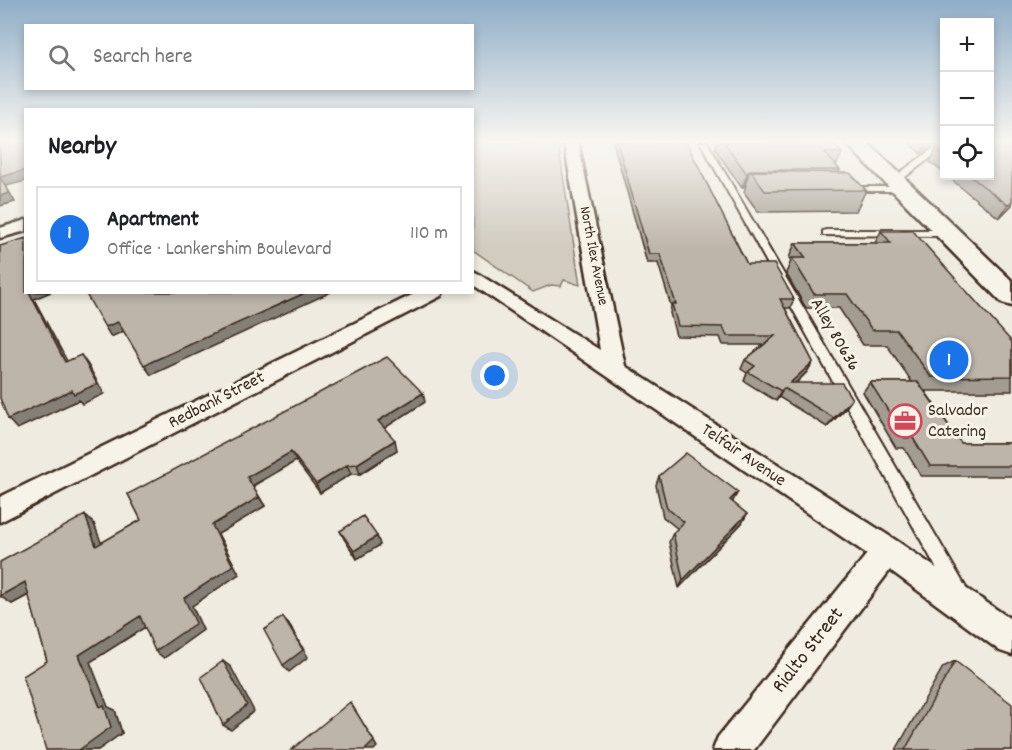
<!DOCTYPE html>
<meta charset="utf-8">
<style>
:root{--surface:#fff;--page:#f6f6f6;--text:#202124;--muted:#757577;--line:#e0e0e0;--accent:#1a73e8}
body{margin:0;font-family:Dekko,sans-serif;background:var(--page);color:var(--text)}
.controls{position:absolute;right:18px;top:18px;display:grid;overflow:hidden;border-radius:0px;box-shadow:0 3px 9px #0003}
.controls button{width:54px;height:54px;display:grid;place-items:center;padding:0;border:0;border-bottom:2px solid var(--line);background:var(--surface);color:var(--text);font:30px sans-serif}
.you{position:absolute;left:495px;top:376px;width:21px;height:21px;margin:-15px;border:4px solid #fff;border-radius:50%;background:#1a73e8;box-shadow:0 0 0 9px #1a73e833}
.badge{display:grid;place-items:center;width:39px;height:39px;border-radius:50%;background:var(--accent);color:#fff;font-size:20px;font-weight:700}
.pin{position:absolute;translate:-50% -50%;border:3px solid #fff;box-shadow:0 2px 6px #0006}
.list{margin:0;padding:0;list-style:none}
h2{display:flex;justify-content:space-between;align-items:center;height:78px;margin:0;padding:0 24px;font-size:26px}
h2 small{font-size:20px;font-weight:400;color:var(--muted)}
.list li{display:grid;grid-template-columns:39px 1fr auto;gap:18px;align-items:center;box-sizing:border-box;height:96px;margin:0 12px 12px;padding:0 12px;border:2px solid var(--line);border-radius:0px}
.list b{display:block;font-size:22px;white-space:nowrap}
.list p{margin:0;font-size:20px;white-space:nowrap;color:var(--muted)}
.list em{font-size:20px;font-style:normal;color:var(--muted)}
.icon{flex:none;width:33px;height:33px;fill:none;stroke:currentColor;stroke-width:2;stroke-linecap:round;stroke-linejoin:round}
.map{position:relative;flex:none;width:1012px;height:750px;overflow:hidden}
.search{position:absolute;background:var(--surface);box-shadow:0 3px 9px #0003;left:24px;top:24px;width:450px;height:66px;display:flex;align-items:center;gap:15px;box-sizing:border-box;padding:0 21px;border-radius:0px;color:var(--muted);font-size:22px}
.panel{position:absolute;background:var(--surface);box-shadow:0 3px 9px #0003;left:24px;top:108px;width:450px;height:186px;border-radius:0px}
.map>svg:first-child{display:block}
</style>
<div class="map">
<svg width="1012" height="750" viewBox="0 0 1012 750">
<rect width="100%" height="100%" fill="#efebe0"/>
<filter id="ink" filterUnits="userSpaceOnUse"><feTurbulence type="fractalNoise" baseFrequency=".0167" numOctaves="2"/><feDisplacementMap in="SourceGraphic" scale="12" xChannelSelector="R" yChannelSelector="G"/><feConvolveMatrix kernelMatrix="1 2 1 2 8 2 1 2 1" color-interpolation-filters="sRGB"/></filter>
<g filter="url(#ink)">
<!-- green -->
<path fill="#d1cbc0" stroke="#867a6f" stroke-width="1.5" d="M472,143H558L580,285L564,280L561,286L551,285L533,292L473,250Z"/>
<g fill="none" stroke-linecap="round" stroke-linejoin="round">
<!-- service casing -->
<g stroke="#3b2a1e" stroke-width="4">
<path id="service" d="M700,142H707L965,586L967,592L965,598L959,600L953,598Z
M941,143H944V148L897,183H891V179Z
M848,187H901L905,189L901,191H851L847,189Z
M826,230H946L951,233L946,236L823,235V231Z"/>
</g>
<!-- minor casing -->
<g stroke="#3b2a1e" stroke-width="5">
<path id="minor" d="M564,142H578L625,366L897,541L1012,620V655L1000,651L890,570L754,750H713L718,737L867,554L472,284V270L600,350Z
M26,220V231L0,238V228Z
M418,292H443L441,296L0,522V497Z"/>
</g>
<!-- primary casing -->
<g stroke="#3b2a1e" stroke-width="5">
<path id="primary" d="M845,142H867L1012,281V306L1002,303Z"/>
</g>
<!-- service -->
<use href="#service" fill="#f7f3e8" fill-rule="evenodd"/>
<!-- minor -->
<use href="#minor" fill="#f7f3e8" fill-rule="evenodd"/>
<!-- primary -->
<use href="#primary" fill="#f7f3e8" fill-rule="evenodd"/>
</g>
<!-- wall -->
<path fill="#a39c92" stroke="#3b2a1e" stroke-width="1.5" d="M613,142H686L747,264L794,299L790,308H785L813,362L807,372L796,383L852,399L845,409L827,427L779,397L776,401L744,381L747,373L741,369L745,360L763,345H723L720,337L676,336L670,313L671,306L658,263H647Z
M717,142H832L842,153L836,166L840,170L839,173L866,190L856,211L758,212L744,192L746,185H745L742,188L715,149Z
M909,142H938L921,154Z
M1012,142V205L999,218L947,176H990Z
M945,143V174L930,162L936,149Z
M881,231L1012,342V391H925L961,443H1012V476H921L904,448H896L863,392L870,382H912L887,345H863L839,308H806L786,273L791,261L789,258L795,243H875Z
M425,402L384,428L397,450L360,474H351L320,493L296,461L253,486L265,506L218,534L239,574L192,606L203,630L164,658L145,627L90,662L108,707L115,710L122,733L98,750H46L47,661L29,595L12,604L0,596L94,524L101,543L141,520L128,494Z
M659,476L733,501L732,502L747,514L742,523L679,588L669,542L673,533L678,529L663,517L656,485Z
M340,531L377,536L380,545L357,559L344,539Z
M955,661L1012,750H896L943,667Z"/>
<!-- shaded-wall -->
<path fill="#847f77" stroke="#3b2a1e" stroke-width="1.5" d="M928,142H938L921,154Z
M26,170V181L6,186L15,202L0,206V177Z
M750,170L745,185L742,188L747,174Z
M1012,201V205L999,218L1008,205Z
M29,292H51L34,299L73,372L65,362Z
M307,292H331L151,375L144,365Z
M118,322L124,331L111,337L105,327Z
M81,355L88,365L104,394L82,404L79,400L17,429L8,419Z
M813,362L807,372L788,390L790,383Z
M784,388L779,397L776,401L781,391Z
M423,393L425,402L380,431L378,421Z
M852,399L845,409L827,427L834,418Z
M395,440L397,450L360,474L357,464Z
M291,452L296,461L252,486L247,477Z
M347,465L351,474L320,493L316,484Z
M738,492L733,501L725,509L730,500Z
M259,497L265,506L218,534L239,574L192,606L203,630L164,658L155,651L184,598L212,525Z
M747,514L742,523L679,588L683,580Z
M85,515L94,524L106,555L96,546Z
M377,536L380,545L357,559L354,551Z
M25,582L37,590L12,604L0,596Z
M140,616L150,624L90,662L108,707L115,710L122,733L98,750H79L100,707L79,655Z
M283,617L289,624L308,657L289,672L283,665Z
M223,661L231,667L254,711L231,730L223,725Z
M350,702L377,747L374,750H365Z"/>
<!-- building -->
<path fill="#bdb5aa" stroke="#3b2a1e" stroke-width="1.5" d="M0,142H26V170L0,177L9,193L0,196Z
M617,142H686L747,264H774L794,299H780L813,362L790,383H842L852,399L834,418L784,388L781,391L748,372L755,366L745,360L775,336H727L723,327L678,326L672,304H676L660,254H649Z
M724,142H832L842,153H825L840,170H750L747,174Z
M990,142H1012V201L1008,205L970,176H990Z
M945,143V156L936,149Z
M751,171L850,173L866,190L765,191Z
M881,231H913L1012,342V376L931,377L897,330H872L847,294H814L792,258H806L795,243H891Z
M26,238V292H29L65,362L81,355L97,384L74,394L72,390L8,419L0,398V246Z
M90,292H307L144,365L118,322L105,327L86,294Z
M387,357L423,393L378,421L395,440L357,464L347,465L316,484L291,452L247,477L259,497L212,525L233,566L184,598L196,623L155,651L140,616L79,655L100,707L104,705L111,727L79,750H46L23,676L47,661L25,582L0,596V562L85,515L96,546L141,520L128,494Z
M870,382H918L961,443H1012V466H930L913,438H905Z
M686,453L738,492L730,500L747,514L683,580L673,533L684,522L667,508L659,476Z
M363,516L377,536L354,551L340,531Z
M283,617L303,650L283,665L264,630Z
M223,661L247,705L223,725L201,677Z
M955,661L1012,704V750H905Z
M350,702L374,741L365,750H291Z"/>
</g>
<!-- sky -->
<linearGradient id="sky" x2="0" y2="1"><stop stop-color="#8fadc7"/><stop offset="0.57" stop-color="#f8f6f1"/><stop offset="1" stop-color="#f8f6f1" stop-opacity="0"/></linearGradient>
<rect width="1012" height="248" fill="url(#sky)"/>
<!-- icons -->
<defs>
<g id="office-ring" transform="scale(1.725)"><circle r="9.5" fill="#f7f3e8" stroke="#d1495b" stroke-width="1.5"/><path d="M-6-3h4V-5.5h4V-3h4V5H-6ZM-1-4.5V-3h2v-1.5ZM-6 0V1H6V0Z" fill="#d1495b"/></g>
</defs>
<g fill-rule="evenodd">
<use href="#office-ring" x="905" y="421"/>
</g>
<g text-anchor="middle" dominant-baseline="central" stroke-width="6" stroke-linejoin="round" paint-order="stroke">
<!-- far-street labels -->
<g font-size="15" fill="#3b2a1e" stroke="#f7f3e8">
<text transform="translate(593 256) rotate(79)">North Ilex Avenue</text>
</g>
<!-- street labels -->
<g font-size="18" fill="#3b2a1e" stroke="#f7f3e8">
<text transform="translate(834 335) rotate(60)">Alley 80636</text>
<text transform="translate(217 401) rotate(-27)">Redbank Street</text>
<text transform="translate(743 456) rotate(34)">Telfair Avenue</text>
</g>
<!-- poi labels -->
<g font-size="18" fill="#3b2a1e" stroke="#f7f3e8" text-anchor="start">
<text x="928" y="411">Salvador<tspan x="928" dy="21">Catering</tspan></text>
</g>
<!-- near-street labels -->
<g font-size="21" fill="#3b2a1e" stroke="#f7f3e8">
<text transform="translate(809 651) rotate(-52)">Rialto Street</text>
</g>
</g>
</svg>
<div class="controls">
<button>+</button>
<button>−</button>
<button><svg class="icon" aria-label="locate" viewBox="0 0 24 24"><circle cx="12" cy="12" r="6"/><path d="M12 2v4M12 18v4M2 12h4M18 12h4"/></svg></button>
</div>
<div class="you"></div>
<div class="pin badge" style="left:949px;top:360px">1</div>
<div class="search"><svg class="icon" aria-label="search" viewBox="0 0 24 24"><circle cx="10" cy="10" r="6"/><path d="M15 15l6 6"/></svg>Search here</div>
<section class="panel">
<h2>Nearby<small></small></h2>
<ul class="list">
<li><span class="badge">1</span><div><b>Apartment</b><p>Office · Lankershim Boulevard</p></div><em>110 m</em></li>
</ul>
</section>
</div>
